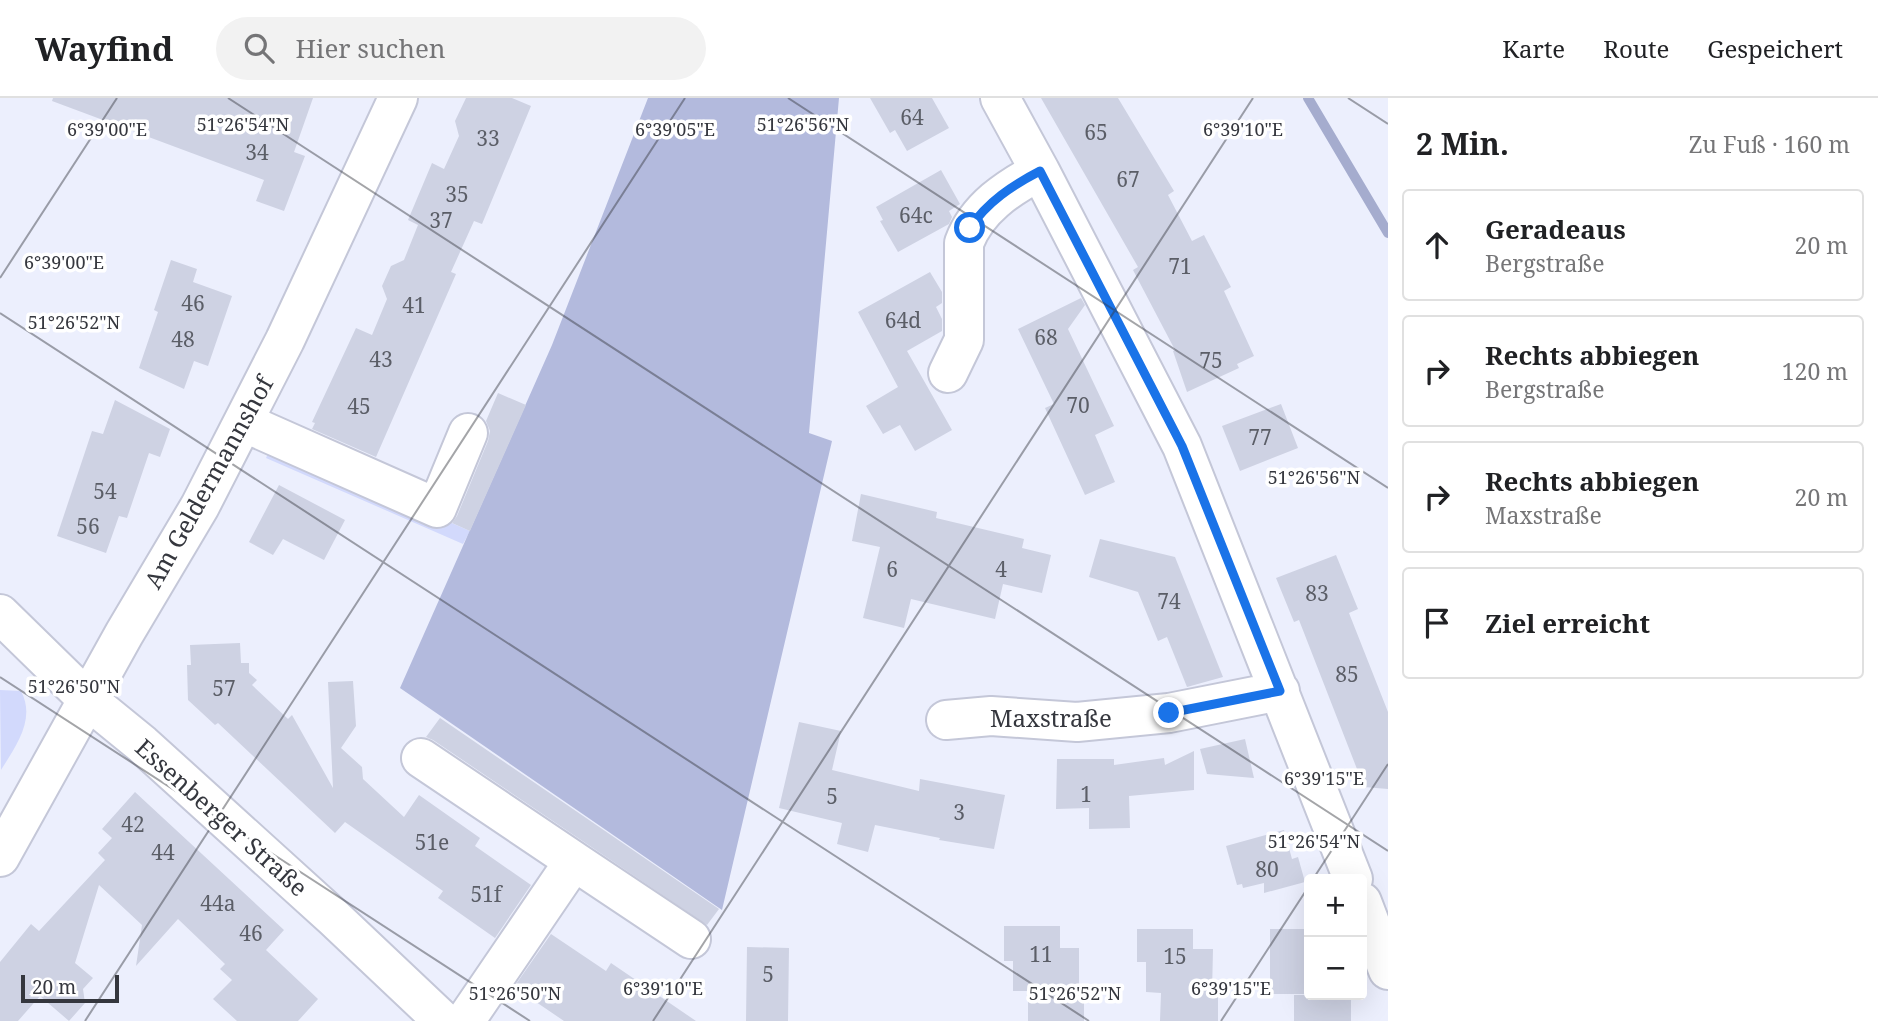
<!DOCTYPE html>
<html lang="de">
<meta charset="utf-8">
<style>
:root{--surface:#fff;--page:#f2f2f2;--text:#202124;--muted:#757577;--line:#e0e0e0}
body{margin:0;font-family:"Noto Serif",serif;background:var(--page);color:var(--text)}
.controls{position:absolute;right:21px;bottom:21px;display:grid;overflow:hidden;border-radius:7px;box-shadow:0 7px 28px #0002}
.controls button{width:63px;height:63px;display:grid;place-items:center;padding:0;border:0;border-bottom:2px solid var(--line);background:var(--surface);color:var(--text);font:35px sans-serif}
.scale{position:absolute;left:21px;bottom:18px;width:98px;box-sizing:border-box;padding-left:7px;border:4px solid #35373e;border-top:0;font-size:19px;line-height:24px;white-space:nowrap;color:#35373e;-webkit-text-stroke:5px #fff;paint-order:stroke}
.stop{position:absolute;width:21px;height:21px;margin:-16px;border:5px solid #1a73e8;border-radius:50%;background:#fff}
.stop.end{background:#1a73e8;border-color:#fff;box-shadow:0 2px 7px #0008}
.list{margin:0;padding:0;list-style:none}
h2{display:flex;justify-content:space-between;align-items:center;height:91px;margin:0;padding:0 28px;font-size:30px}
h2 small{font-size:23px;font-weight:400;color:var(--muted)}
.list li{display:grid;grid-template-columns:46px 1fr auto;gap:21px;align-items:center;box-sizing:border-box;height:112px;margin:0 14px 14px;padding:0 14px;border:2px solid var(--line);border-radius:7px}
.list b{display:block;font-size:26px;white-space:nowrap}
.list p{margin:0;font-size:23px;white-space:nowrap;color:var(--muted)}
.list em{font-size:23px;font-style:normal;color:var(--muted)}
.icon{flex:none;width:38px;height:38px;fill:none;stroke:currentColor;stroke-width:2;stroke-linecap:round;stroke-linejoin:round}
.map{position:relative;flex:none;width:1388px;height:923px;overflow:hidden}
header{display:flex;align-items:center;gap:42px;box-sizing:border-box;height:98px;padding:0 35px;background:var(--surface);border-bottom:2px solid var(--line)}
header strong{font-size:33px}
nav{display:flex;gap:38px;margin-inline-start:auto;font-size:24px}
.search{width:490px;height:63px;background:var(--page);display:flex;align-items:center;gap:18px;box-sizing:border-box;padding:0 24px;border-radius:38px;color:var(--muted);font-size:26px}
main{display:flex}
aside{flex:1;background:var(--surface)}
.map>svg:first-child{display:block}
</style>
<header>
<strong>Wayfind</strong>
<div class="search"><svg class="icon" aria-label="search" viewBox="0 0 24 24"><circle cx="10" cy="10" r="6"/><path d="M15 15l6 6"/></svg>Hier suchen</div>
<nav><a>Karte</a><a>Route</a><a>Gespeichert</a></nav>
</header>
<main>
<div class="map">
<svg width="1388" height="923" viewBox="0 0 1388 923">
<rect width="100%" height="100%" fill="#eceffd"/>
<!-- green -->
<path fill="#d2d9fc" d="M272,347L470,433L463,446L266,360Z
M0,592L21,593C36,621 16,648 1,672Z"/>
<!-- forest -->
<path fill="#b3badd" d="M648,0H839L809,335L832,343L722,812L400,590L552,247Z"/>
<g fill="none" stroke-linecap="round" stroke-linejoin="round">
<!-- stream -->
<path stroke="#a5acce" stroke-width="10" d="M1308,0L1388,135"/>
</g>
<!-- building -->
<path fill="#ced2e3" d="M53,0H313L294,54L305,58L284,113L256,103L264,82L52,3Z
M466,0H512L531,8L482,126L474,123L451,174L456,176L376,359L312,331L315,325L312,324L356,230L372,237L387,201L382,188L391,168L404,162L418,127L408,122L432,65L444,71L459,38L455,23Z
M870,0H932L949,30L907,53L895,32L890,35Z
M1041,0H1118L1174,93L1168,97L1192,143L1204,137L1231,189L1224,193L1254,258L1237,266L1239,270L1187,294L1173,253L1175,252L1133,172L1138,169Z
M941,72L960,106L949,113L952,119L949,126L898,154L880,123L883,122L876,109Z
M171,162L197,171L193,184L232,198L208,268L194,263L184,291L139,270L158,214L154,212Z
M930,174L942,194V205L936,209L942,221V233L907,253L952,332L915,353L900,327L883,336L866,308L898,289L858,214Z
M1081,200L1085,207L1068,231L1114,328L1095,337L1115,384L1085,397L1045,310L1054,306L1018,231Z
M498,295L526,307L470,433L452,425L457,418L488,343L490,333L486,323Z
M115,302L170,331L160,359L149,355L127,420L119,418L106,455L57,438L92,333L103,336Z
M1281,306L1298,350L1240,373L1222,328Z
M279,387L345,422L324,462L283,441L273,457L249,444Z
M861,396L937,414L936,420L1024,441L1022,450L1051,457L1042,495L1003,486L995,521L911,501L904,530L863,520L880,449L852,443Z
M1100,441L1175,459L1223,579L1187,589L1167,539L1158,543L1138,494L1089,479Z
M1336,457L1358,511L1349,515L1388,614V691L1364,689L1299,522L1294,524L1276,480Z
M240,545L241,565H249V575L257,582L252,587L288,621L292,617L333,690L328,584L353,583L356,628L341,650L362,669L363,681L404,719L419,697L480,740L475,748L531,787L495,840L438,800L443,793L345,724L335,735L218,625L215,627L188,602L187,567H191L190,547Z
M440,620L719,811L707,827L433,642L426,639Z
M799,624L841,633L832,672L919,693L920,681L1005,697L994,751L939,742L940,740L875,727L868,754L837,746L842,725L779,710Z
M1245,641L1254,680L1207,676L1200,651Z
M1194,653V692L1129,698L1130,730L1089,731V710L1056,711L1057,661H1114V667L1164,660L1165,667Z
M135,694L284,832L266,852L318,901L298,923H237L213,901L232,882L220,871L225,866L178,821L136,868L142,827L99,787L75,865L93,880L83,891L85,905L69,923L40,898L18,923H0V864L31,826L39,833L105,762L98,755L112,740L102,731Z
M1284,732L1292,761L1298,759L1305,784L1264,795V785L1243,790L1242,786L1237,787L1226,748Z
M1004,828H1060V850H1079V894H1084V923H1028V893H1013V863H1004Z
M1137,831H1193V851H1213L1212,895H1218V923H1160L1161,895L1146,894V864H1137Z
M1270,831H1309V896H1270Z
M551,836L606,873L611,865L696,923H564L514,889Z
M747,849L789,850L788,923H746Z
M1294,897H1351V923H1294Z"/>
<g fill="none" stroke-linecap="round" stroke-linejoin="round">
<!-- minor casing -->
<g stroke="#c4c7d8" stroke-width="42">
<path id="minor" d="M1000,0L1040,73L1182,348L1353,781
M948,275L964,242V145C977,110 1008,90 1040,73
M243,324L437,410L468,335
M0,516L88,602L142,646L334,820L443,923
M946,622L991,618L1077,624L1169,615L1280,593
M421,660L574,763
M0,759L124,536L200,408L285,242L398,0
M1362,804L1388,872
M465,923L574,763L691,841"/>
</g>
<!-- minor -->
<use href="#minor" stroke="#fff" stroke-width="38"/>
</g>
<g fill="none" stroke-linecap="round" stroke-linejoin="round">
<!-- route -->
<path stroke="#1a73e8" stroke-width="9" d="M970,130C987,104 1013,87 1040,73L1182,348L1280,593L1169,615"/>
</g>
<!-- ticks -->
<path fill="none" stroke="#35373e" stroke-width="2" stroke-opacity="0.45" d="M228,0L1388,753M788,0L1388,390M1348,0L1388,26M0,180L117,0M0,215L1089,923M0,579L530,923M1313,781L1388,666M85,923L685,0M653,923L1253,0M1221,923L1309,788"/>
<g text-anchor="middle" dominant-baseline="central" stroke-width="7" stroke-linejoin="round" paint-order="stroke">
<!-- number labels -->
<g font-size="21" fill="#5b5e67">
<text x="912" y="19">64</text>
<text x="1096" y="34">65</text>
<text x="488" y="40">33</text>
<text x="257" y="54">34</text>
<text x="1128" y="81">67</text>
<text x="457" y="96">35</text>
<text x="916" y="117">64c</text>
<text x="441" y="122">37</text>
<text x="1180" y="168">71</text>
<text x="193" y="205">46</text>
<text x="414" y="207">41</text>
<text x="903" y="222">64d</text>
<text x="1046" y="239">68</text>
<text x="183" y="241">48</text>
<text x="381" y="261">43</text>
<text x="1211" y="262">75</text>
<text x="1078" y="307">70</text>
<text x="359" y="308">45</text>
<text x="1260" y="339">77</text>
<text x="105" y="393">54</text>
<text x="88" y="428">56</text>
<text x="892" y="471">6</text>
<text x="1001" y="471">4</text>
<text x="1317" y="495">83</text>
<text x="1169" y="503">74</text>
<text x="1347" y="576">85</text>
<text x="224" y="590">57</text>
<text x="1086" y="696">1</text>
<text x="832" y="698">5</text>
<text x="959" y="714">3</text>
<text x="133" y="726">42</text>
<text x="432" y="744">51e</text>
<text x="163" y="754">44</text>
<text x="1267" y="771">80</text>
<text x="486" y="796">51f</text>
<text x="218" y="805">44a</text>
<text x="251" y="835">46</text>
<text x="1041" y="856">11</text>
<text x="1175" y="858">15</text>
<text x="768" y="876">5</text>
</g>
<!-- street labels -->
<g font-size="24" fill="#35373e" stroke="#fff">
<text transform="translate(208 384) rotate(-61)">Am Geldermannshof</text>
<text x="1051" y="619">Maxstraße</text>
<text transform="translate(222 719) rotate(42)">Essenberger Straße</text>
</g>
</g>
<g font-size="18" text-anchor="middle" fill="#35373e" stroke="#fff" stroke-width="7" stroke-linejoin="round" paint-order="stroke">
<text x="243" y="33">51°26'54"N</text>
<text x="803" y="33">51°26'56"N</text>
<text x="107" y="38">6°39'00"E</text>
<text x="675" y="38">6°39'05"E</text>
<text x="1243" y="38">6°39'10"E</text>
<text x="64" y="171">6°39'00"E</text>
<text x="74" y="231">51°26'52"N</text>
<text x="1314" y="386">51°26'56"N</text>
<text x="74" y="595">51°26'50"N</text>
<text x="1324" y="687">6°39'15"E</text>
<text x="1314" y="750">51°26'54"N</text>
<text x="663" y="897">6°39'10"E</text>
<text x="1231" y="897">6°39'15"E</text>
<text x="515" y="902">51°26'50"N</text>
<text x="1075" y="902">51°26'52"N</text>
</g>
</svg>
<div class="controls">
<button>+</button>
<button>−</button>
</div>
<div class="scale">20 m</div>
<div class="stop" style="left:970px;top:130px"></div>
<div class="stop end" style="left:1169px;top:615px"></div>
</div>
<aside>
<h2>2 Min.<small>Zu Fuß · 160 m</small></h2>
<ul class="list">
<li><svg class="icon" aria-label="ahead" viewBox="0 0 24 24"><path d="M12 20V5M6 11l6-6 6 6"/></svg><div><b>Geradeaus</b><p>Bergstraße</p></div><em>20 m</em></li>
<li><svg class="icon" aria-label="right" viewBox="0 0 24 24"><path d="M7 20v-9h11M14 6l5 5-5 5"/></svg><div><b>Rechts abbiegen</b><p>Bergstraße</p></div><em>120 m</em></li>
<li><svg class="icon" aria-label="right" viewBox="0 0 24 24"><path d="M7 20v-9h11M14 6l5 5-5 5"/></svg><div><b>Rechts abbiegen</b><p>Maxstraße</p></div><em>20 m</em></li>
<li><svg class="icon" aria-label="arrive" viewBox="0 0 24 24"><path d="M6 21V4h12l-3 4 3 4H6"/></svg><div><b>Ziel erreicht</b></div></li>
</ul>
</aside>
</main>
